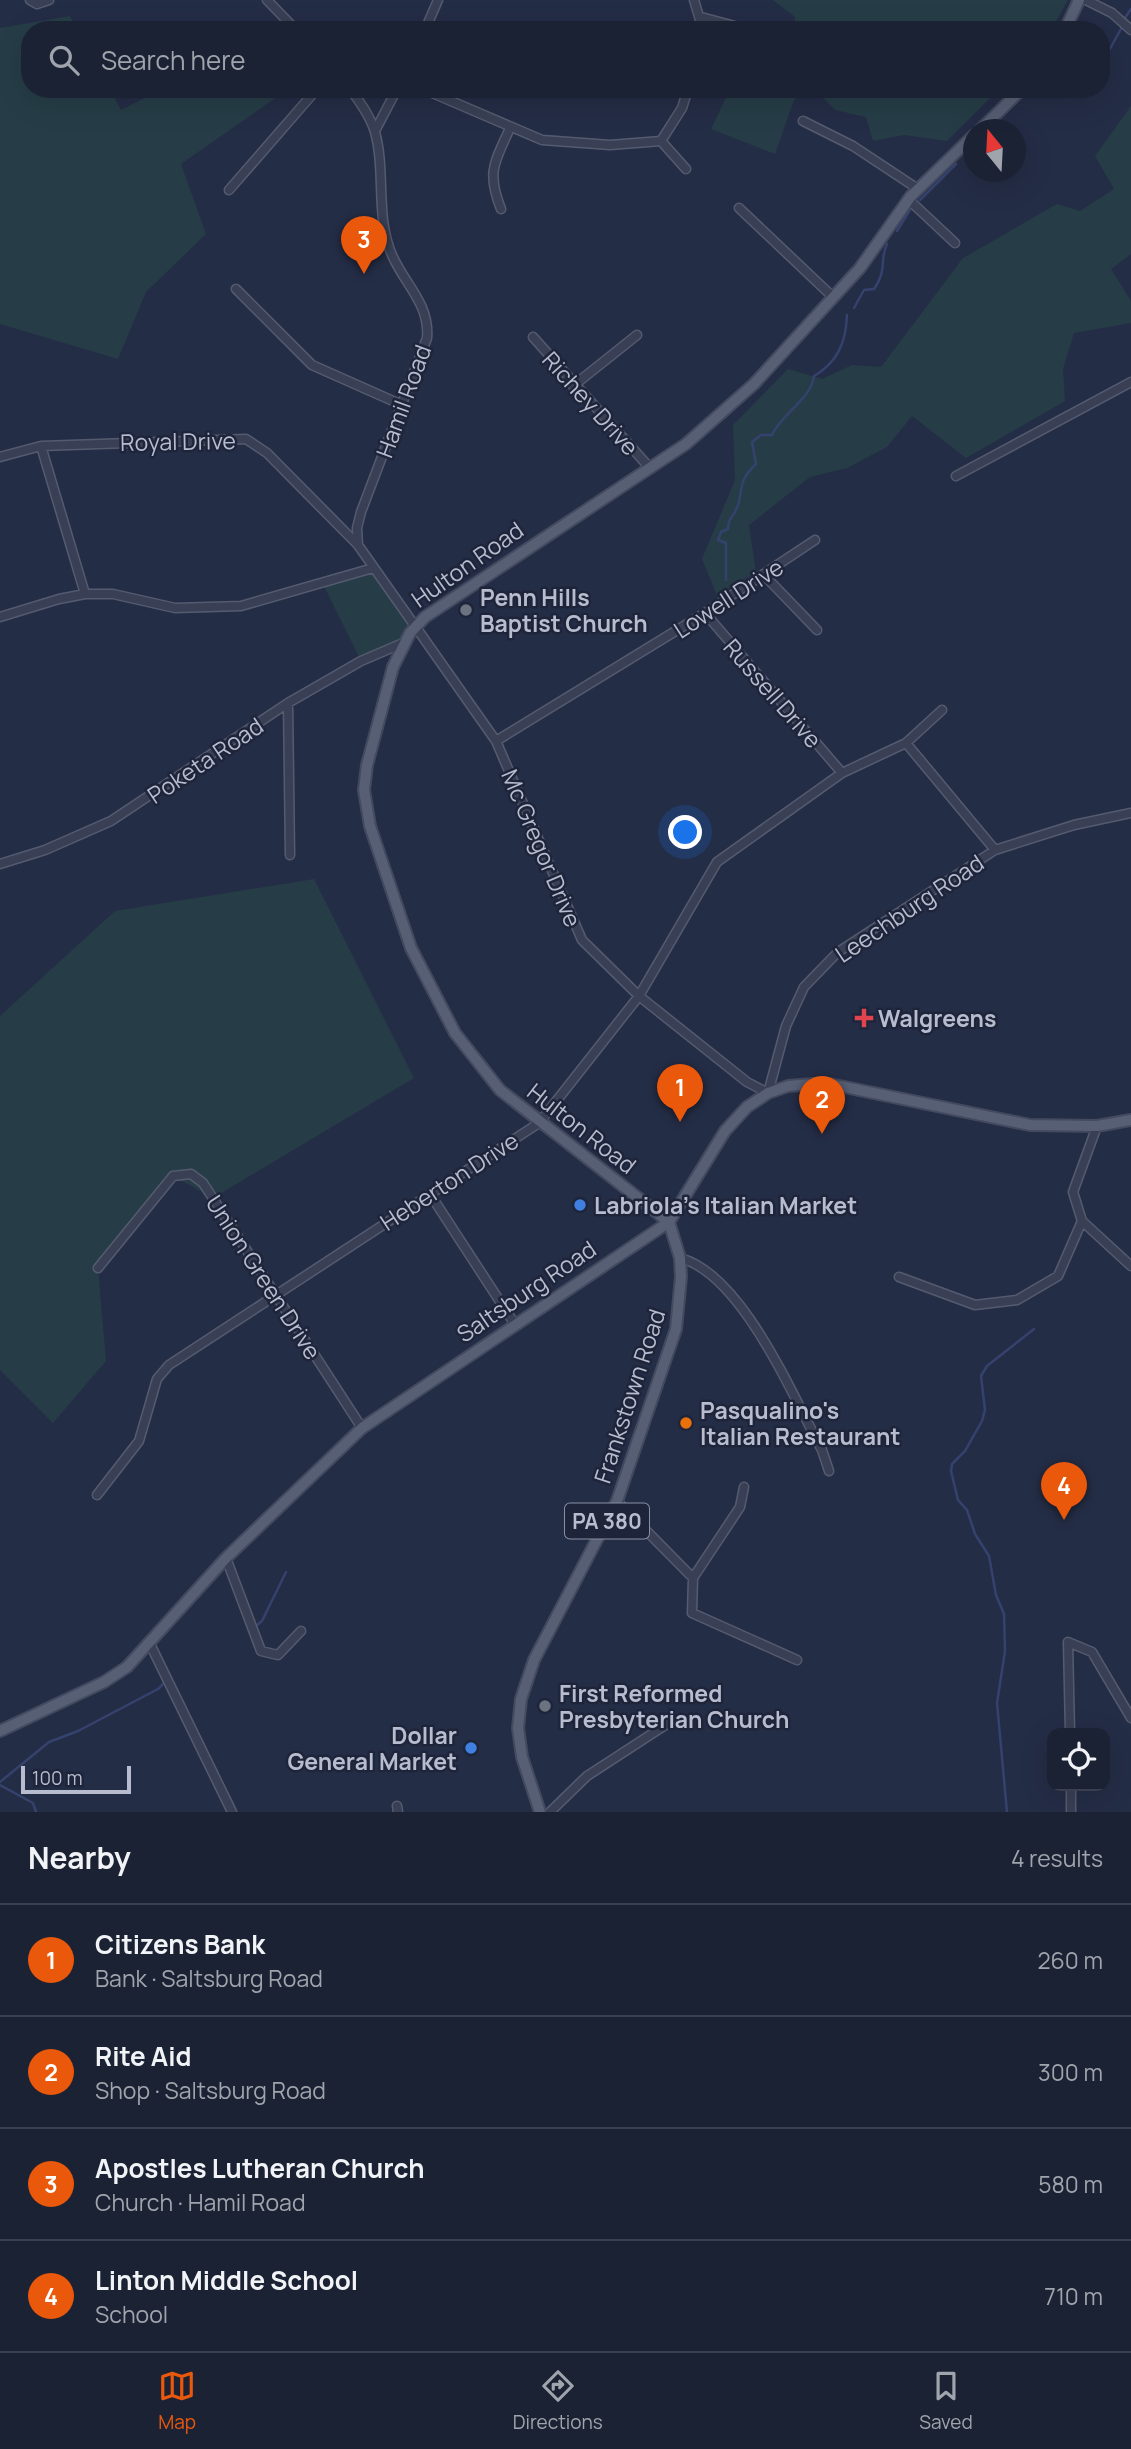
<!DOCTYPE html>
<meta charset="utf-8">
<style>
:root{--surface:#1b2234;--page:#242a3c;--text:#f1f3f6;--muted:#a0a4ac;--line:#393f4f;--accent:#ea580c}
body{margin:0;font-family:Manrope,sans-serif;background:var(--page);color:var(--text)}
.controls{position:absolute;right:21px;bottom:21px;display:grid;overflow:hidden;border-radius:14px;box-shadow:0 7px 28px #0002}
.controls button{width:63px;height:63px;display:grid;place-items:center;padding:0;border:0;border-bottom:2px solid var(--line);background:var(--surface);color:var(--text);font:35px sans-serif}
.compass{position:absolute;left:963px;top:119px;width:63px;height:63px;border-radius:50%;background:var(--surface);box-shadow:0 7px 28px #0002;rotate:342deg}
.scale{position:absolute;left:21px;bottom:18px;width:110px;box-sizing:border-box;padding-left:7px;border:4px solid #b7bcce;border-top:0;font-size:19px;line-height:24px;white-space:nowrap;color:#b7bcce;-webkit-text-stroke:5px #1e253b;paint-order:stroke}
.you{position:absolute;left:686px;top:833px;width:24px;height:24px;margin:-18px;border:5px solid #fff;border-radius:50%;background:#1a73e8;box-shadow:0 0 0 10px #1a73e833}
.badge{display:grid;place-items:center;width:46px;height:46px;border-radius:50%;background:var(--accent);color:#fff;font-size:23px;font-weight:700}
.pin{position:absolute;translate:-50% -58px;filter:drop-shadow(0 2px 4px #0008)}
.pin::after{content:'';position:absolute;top:37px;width:24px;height:21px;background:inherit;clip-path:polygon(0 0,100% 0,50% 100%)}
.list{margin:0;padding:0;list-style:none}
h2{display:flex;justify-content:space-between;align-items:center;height:91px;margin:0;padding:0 28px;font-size:30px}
h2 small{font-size:23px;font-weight:400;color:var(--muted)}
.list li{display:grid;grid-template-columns:46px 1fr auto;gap:21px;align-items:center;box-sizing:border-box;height:112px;padding:0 28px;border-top:2px solid var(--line)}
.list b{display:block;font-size:26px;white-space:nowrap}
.list p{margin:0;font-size:23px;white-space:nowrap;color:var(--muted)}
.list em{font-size:23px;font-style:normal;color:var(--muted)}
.icon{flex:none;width:38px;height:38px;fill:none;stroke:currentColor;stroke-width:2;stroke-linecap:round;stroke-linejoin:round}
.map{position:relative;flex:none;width:1131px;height:1812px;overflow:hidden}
.search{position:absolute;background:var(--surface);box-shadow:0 7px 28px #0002;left:21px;right:21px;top:21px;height:77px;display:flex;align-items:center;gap:18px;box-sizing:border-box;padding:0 24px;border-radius:28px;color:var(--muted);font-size:26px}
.sheet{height:539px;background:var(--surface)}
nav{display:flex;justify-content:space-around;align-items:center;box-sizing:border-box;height:98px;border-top:2px solid var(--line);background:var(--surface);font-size:19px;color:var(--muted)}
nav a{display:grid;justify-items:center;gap:4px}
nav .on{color:var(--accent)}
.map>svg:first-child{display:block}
</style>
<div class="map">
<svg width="1131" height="1812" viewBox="0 0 1131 1812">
<rect width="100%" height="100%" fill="#242d46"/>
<!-- green -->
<path fill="#263d47" d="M773,0H1068L1051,30H793L795,17Z
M70,16L77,30H30V89H110L121,110L162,89H271L277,97L181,164L206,234L146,292L118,359L0,324V28Z
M730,89H808L794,100L775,154L711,129Z
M815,89H999L947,141L904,135L873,141L866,117L835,110Z
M1131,106V254L1111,269L1131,301V323L1074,333L1063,369L1065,401L966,458L912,416L887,447L847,468L810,477L749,525L756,572L717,595L702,559L735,480L733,425L788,369L822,379L852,365L881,367L963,258L1057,204L1080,211L1114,189L1095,156Z
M373,568L416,625L403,643L361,661L323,584Z
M314,879L414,1078L213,1198L173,1176L98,1268L106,1361L53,1423L0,1370V1016L115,911Z"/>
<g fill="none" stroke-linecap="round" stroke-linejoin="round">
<!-- stream -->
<path stroke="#35426d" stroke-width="2.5" d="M1125,18L1131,9
M1101,65L1122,27
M1082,92L1084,89
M995,130L997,127
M920,200L956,164
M897,231L910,210
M854,308L864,290L874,289C888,268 879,261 887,244
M726,580V543L718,540L721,532L728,529C728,520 731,519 735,512C746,491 734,485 756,464L752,442L761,435H772C781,414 812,398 814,376C838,362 846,342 847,315
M256,1626L262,1621L286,1572
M0,1782L49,1742L78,1731L158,1689L165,1682
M0,1785L33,1803L36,1812
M1007,1812L997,1703L1005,1651L1004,1614L996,1595L989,1556L975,1534L967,1510L958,1500L951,1471L952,1464L965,1451L982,1421L985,1410L981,1376L987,1366L1034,1329"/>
<!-- minor casing -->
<g stroke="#555b6f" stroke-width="11">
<path id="minor" d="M30,0L37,4L49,0
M267,0L296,30
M694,0L703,30
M1086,0L1112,13L1131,30
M701,17L746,29
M425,30L438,0
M350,89C359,100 371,118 375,132C386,172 375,216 392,255C405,285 430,304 427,338L361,512L357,528L358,545L496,741L582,940L639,996L747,1082L768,1093L786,1026L804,987L838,952L995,850L1074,825L1131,813
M423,89L542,140L610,145L661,141L682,108L688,89
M803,121L853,146L918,189
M375,131L397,89
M661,141L686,169
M229,190L317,89
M909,200L955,243
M739,208L834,298
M501,209C486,171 495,162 510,128
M236,289L312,365L402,405
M533,337L649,467
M573,386L637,335
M41,446L85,594
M0,457L41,446L246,439L267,453L358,545
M956,476L1131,382
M764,575L817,630
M705,613L842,773
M0,617L59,599L85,594H113L175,608L241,606L373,568
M288,703L290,855
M496,741L705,613L815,540
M906,743L995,850
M0,864L45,850L111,821L288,703L361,661L403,643
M1097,1126L1073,1192L1082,1221L1131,1266
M430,1194L514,1323
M680,1258C742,1274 792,1395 822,1450L829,1471
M98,1268L173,1176L191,1174L203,1183L362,1428
M899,1277L975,1305L1017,1300L1058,1276L1082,1221
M97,1495L139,1441L157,1379L169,1365L539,1123L639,996L717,862L842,773L906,743L942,710
M617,1501L693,1578L692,1613L797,1660
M226,1558L261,1651L278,1655L301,1631
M693,1578L740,1507L744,1487
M150,1644L232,1812
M1070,1733L1068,1642L1092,1652L1131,1718
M1071,1786V1812
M397,1806L398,1812
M550,1812L587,1776L667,1724"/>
</g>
<!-- major casing -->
<g stroke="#43495e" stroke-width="14">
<path id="major" d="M1065,30L1079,0
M980,130L1022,89
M669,1222L500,1090L455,1033L411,948L370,826L364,790L367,765L393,667L410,633L425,617L686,444L754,384L860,268L911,196L974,135
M0,1731L104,1682L127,1667L226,1558L362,1428L669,1222L725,1131L747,1107L768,1093L788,1086L825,1083L1030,1125L1097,1126L1131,1120
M540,1812L522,1757L518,1728L521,1699L534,1660L617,1501L676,1329L681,1277L680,1258L669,1222"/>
</g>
<!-- minor -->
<use href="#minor" stroke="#394055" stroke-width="8"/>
<!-- major -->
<use href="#major" stroke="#575f75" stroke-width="10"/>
</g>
<!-- markers -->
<g fill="#6b7280" stroke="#1e253b" stroke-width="2.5">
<circle cx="466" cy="610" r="7"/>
<circle cx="545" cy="1706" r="7"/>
</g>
<path fill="#e0444e" stroke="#1e253b" stroke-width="2.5" d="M860.5 1007.5h7v7h7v7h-7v7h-7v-7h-7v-7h7z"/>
<g fill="#3f7fe0" stroke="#1e253b" stroke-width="2.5">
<circle cx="580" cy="1205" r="7"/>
<circle cx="471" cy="1748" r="7"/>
</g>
<circle fill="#e8710a" stroke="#1e253b" stroke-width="2.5" cx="686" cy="1423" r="7"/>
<g text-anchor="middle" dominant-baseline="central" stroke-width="5" stroke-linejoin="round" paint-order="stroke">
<!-- shield labels -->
<rect fill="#1e253b" stroke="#898fa2" stroke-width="2" x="565" y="1503.5" width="84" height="35" rx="5"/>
<g font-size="21" font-weight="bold" fill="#b7bcce">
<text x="607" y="1521">PA 380</text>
</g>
<!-- street labels -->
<g font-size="23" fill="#b7bcce" stroke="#1e253b">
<text transform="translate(403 401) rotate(-70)">Hamil Road</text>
<text transform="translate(591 403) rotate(48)">Richey Drive</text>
<text transform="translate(178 441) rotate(-1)">Royal Drive</text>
<text transform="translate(467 564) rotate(-35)">Hulton Road</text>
<text transform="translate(728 598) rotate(-33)">Lowell Drive</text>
<text transform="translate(773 693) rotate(49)">Russell Drive</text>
<text transform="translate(205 760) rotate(-34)">Poketa Road</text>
<text transform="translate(542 848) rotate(67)">Mc Gregor Drive</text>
<text transform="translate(909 908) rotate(-34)">Leechburg Road</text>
<text transform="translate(582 1128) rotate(38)">Hulton Road</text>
<text transform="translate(449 1181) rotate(-33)">Heberton Drive</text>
<text transform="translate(264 1277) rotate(57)">Union Green Drive</text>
<text transform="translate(526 1291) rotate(-34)">Saltsburg Road</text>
<text transform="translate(629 1396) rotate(-72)">Frankstown Road</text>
</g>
<!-- poi labels -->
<g font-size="23" font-weight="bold" fill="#b7bcce" stroke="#1e253b" text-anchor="start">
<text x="480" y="597">Penn Hills<tspan x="480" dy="26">Baptist Church</tspan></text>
<text x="878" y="1018">Walgreens</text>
<text x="594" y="1205">Labriola's Italian Market</text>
<text x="700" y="1410">Pasqualino's<tspan x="700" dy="26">Italian Restaurant</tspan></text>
<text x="559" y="1693">First Reformed<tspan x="559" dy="26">Presbyterian Church</tspan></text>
<text x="457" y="1735" text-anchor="end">Dollar<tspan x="457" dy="26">General Market</tspan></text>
</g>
</g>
</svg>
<div class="controls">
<button><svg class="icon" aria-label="locate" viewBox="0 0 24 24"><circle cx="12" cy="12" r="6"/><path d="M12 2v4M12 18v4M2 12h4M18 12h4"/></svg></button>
</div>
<svg class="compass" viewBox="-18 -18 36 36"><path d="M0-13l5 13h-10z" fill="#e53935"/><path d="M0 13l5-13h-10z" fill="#a0a4ac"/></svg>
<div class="scale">100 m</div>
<div class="you"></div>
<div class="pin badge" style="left:680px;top:1122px">1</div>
<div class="pin badge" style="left:822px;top:1134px">2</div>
<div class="pin badge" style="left:364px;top:274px">3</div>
<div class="pin badge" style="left:1064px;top:1520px">4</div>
<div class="search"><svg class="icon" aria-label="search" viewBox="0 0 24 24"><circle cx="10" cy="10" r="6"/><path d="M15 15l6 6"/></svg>Search here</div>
</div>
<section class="sheet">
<h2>Nearby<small>4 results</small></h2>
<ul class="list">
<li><span class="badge">1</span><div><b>Citizens Bank</b><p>Bank · Saltsburg Road</p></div><em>260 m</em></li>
<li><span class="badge">2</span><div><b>Rite Aid</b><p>Shop · Saltsburg Road</p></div><em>300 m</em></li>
<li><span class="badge">3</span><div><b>Apostles Lutheran Church</b><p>Church · Hamil Road</p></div><em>580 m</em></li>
<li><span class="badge">4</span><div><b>Linton Middle School</b><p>School</p></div><em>710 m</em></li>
</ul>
</section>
<nav>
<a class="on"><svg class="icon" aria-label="map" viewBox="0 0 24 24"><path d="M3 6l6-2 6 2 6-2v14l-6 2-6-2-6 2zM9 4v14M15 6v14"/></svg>Map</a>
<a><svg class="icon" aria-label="directions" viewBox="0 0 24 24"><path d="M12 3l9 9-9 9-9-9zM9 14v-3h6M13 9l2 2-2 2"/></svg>Directions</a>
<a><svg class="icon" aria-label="saved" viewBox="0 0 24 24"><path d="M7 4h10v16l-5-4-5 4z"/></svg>Saved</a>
</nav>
